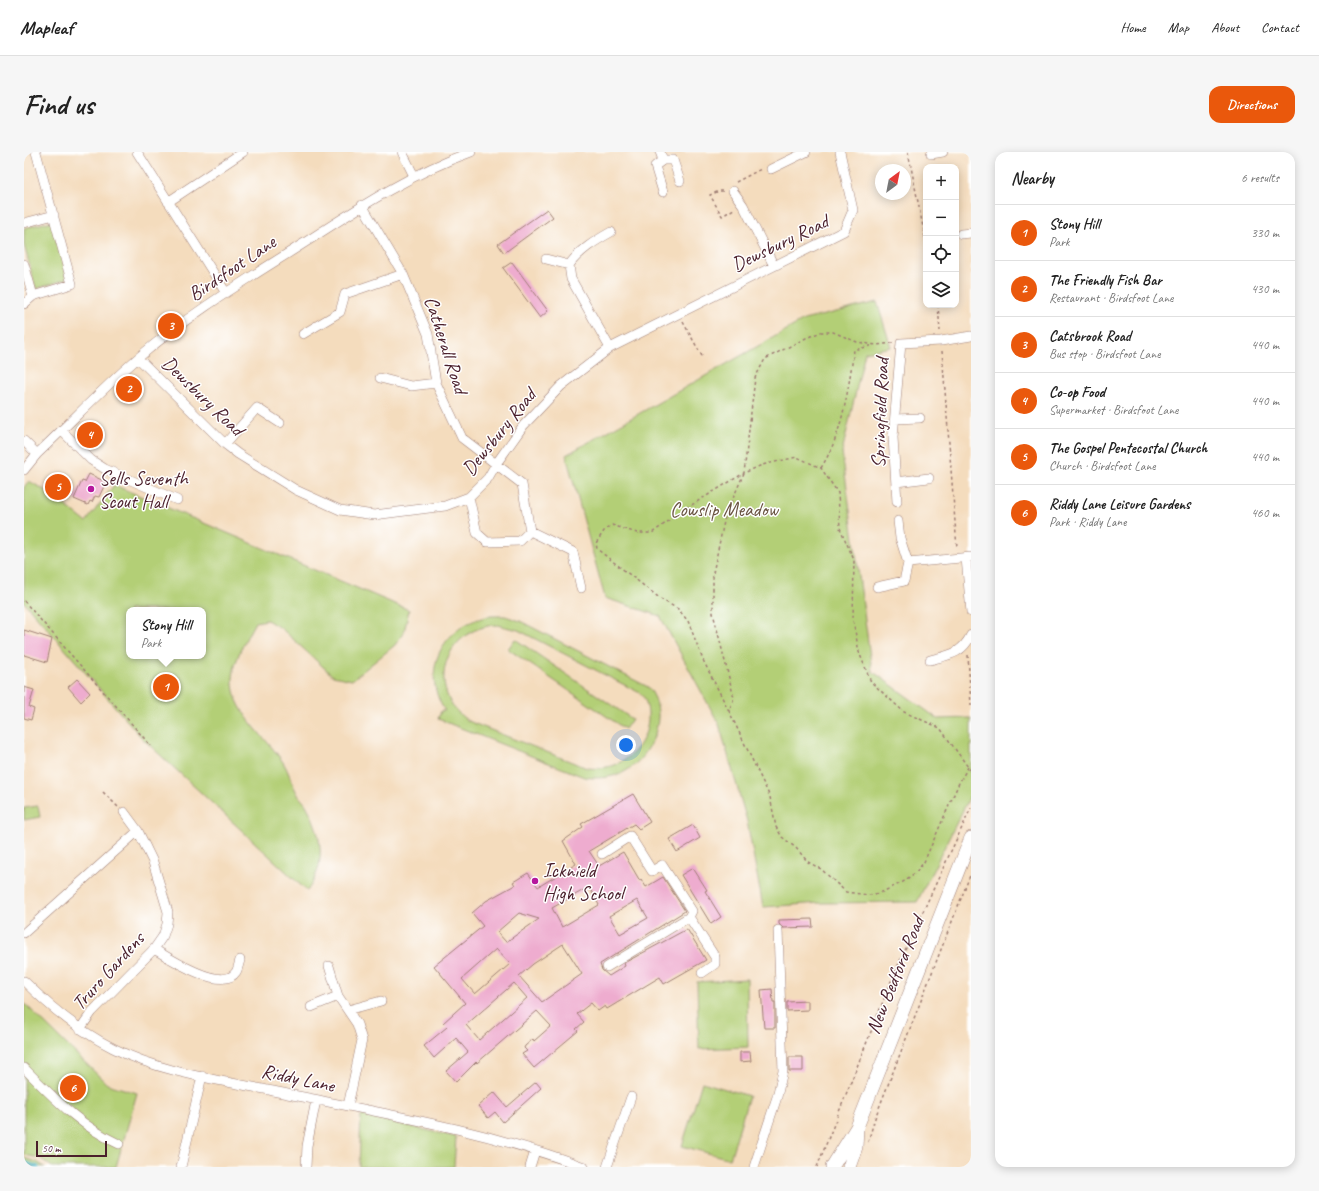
<!DOCTYPE html>
<meta charset="utf-8">
<style>
:root{--surface:#fff;--page:#f6f6f6;--text:#222;--muted:#767676;--line:#e0e0e0;--accent:#ea580c}
body{margin:0;font-family:Caveat,sans-serif;background:var(--page);color:var(--text)}
.controls{position:absolute;right:12px;top:12px;display:grid;overflow:hidden;border-radius:8px;box-shadow:0 2px 10px #0003}
.controls button{width:36px;height:36px;display:grid;place-items:center;padding:0;border:0;border-bottom:1px solid var(--line);background:var(--surface);color:var(--text);font:20px sans-serif}
.compass{position:absolute;left:851px;top:12px;width:36px;height:36px;border-radius:50%;background:var(--surface);box-shadow:0 2px 10px #0003;rotate:32deg}
.scale{position:absolute;left:12px;bottom:10px;width:71px;box-sizing:border-box;padding-left:4px;border:2px solid #4a1f2b;border-top:0;font-size:11px;line-height:14px;white-space:nowrap;color:#4a1f2b;-webkit-text-stroke:3px #fff;paint-order:stroke}
.you{position:absolute;left:602px;top:593px;width:14px;height:14px;margin:-10px;border:3px solid #fff;border-radius:50%;background:#1a73e8;box-shadow:0 0 0 6px #1a73e833}
.badge{display:grid;place-items:center;width:26px;height:26px;border-radius:50%;background:var(--accent);color:#fff;font-size:13px;font-weight:700}
.pin{position:absolute;translate:-50% -50%;border:2px solid #fff;box-shadow:0 1px 4px #0006}
.popup{position:absolute;left:102px;top:455px;width:80px;height:52px;box-sizing:border-box;display:grid;place-content:center;border-radius:8px;background:var(--surface);filter:drop-shadow(0 1px 3px #0005);font-size:13px;white-space:nowrap;color:var(--muted)}
.popup b{font-size:15px;color:var(--text)}
.popup::after{content:'';position:absolute;left:50%;top:100%;margin-left:-8px;border:8px solid transparent;border-top-color:var(--surface)}
.list{margin:0;padding:0;list-style:none}
h2{display:flex;justify-content:space-between;align-items:center;height:52px;margin:0;padding:0 16px;font-size:17px}
h2 small{font-size:13px;font-weight:400;color:var(--muted)}
.list li{display:grid;grid-template-columns:26px 1fr auto;gap:12px;align-items:center;box-sizing:border-box;height:56px;padding:0 16px;border-top:1px solid var(--line)}
.list b{display:block;font-size:15px;white-space:nowrap}
.list p{margin:0;font-size:13px;white-space:nowrap;color:var(--muted)}
.list em{font-size:13px;font-style:normal;color:var(--muted)}
.icon{flex:none;width:22px;height:22px;fill:none;stroke:currentColor;stroke-width:2;stroke-linecap:round;stroke-linejoin:round}
.map{position:relative;flex:none;width:947px;height:1015px;overflow:hidden;border-radius:12px}
header{display:flex;align-items:center;gap:24px;box-sizing:border-box;height:56px;padding:0 20px;background:var(--surface);border-bottom:1px solid var(--line)}
header strong{font-size:19px}
nav{display:flex;gap:22px;margin-inline-start:auto;font-size:14px}
.intro{display:flex;align-items:center;justify-content:space-between;box-sizing:border-box;height:96px;padding:0 24px}
h1{margin:0;font-size:28px}
.button{padding:10px 18px;border-radius:12px;background:var(--accent);color:#fff;font-size:14px;font-weight:700}
main{display:flex;gap:24px;padding:0 24px}
aside{flex:1;background:var(--surface);border-radius:12px;box-shadow:0 2px 10px #0003}
.map>svg:first-child{display:block}
</style>
<header>
<strong>Mapleaf</strong>
<nav><a>Home</a><a>Map</a><a>About</a><a>Contact</a></nav>
</header>
<div class="intro"><h1>Find us</h1><a class="button">Directions</a></div>
<main>
<div class="map">
<svg width="947" height="1015" viewBox="0 0 947 1015">
<rect width="100%" height="100%" fill="#fff"/>
<filter id="ink" filterUnits="userSpaceOnUse"><feTurbulence type="fractalNoise" baseFrequency=".025" numOctaves="2"/><feDisplacementMap in="SourceGraphic" scale="8" xChannelSelector="R" yChannelSelector="G"/><feConvolveMatrix kernelMatrix="1 2 1 2 8 2 1 2 1" color-interpolation-filters="sRGB"/></filter>
<filter id="wash" filterUnits="userSpaceOnUse"><feTurbulence type="fractalNoise" baseFrequency=".012" numOctaves="4" result="noise"/><feDisplacementMap in="SourceGraphic" scale="16" xChannelSelector="R" yChannelSelector="G"/><feGaussianBlur stdDeviation="0.9" result="paint"/><feColorMatrix in="noise" values="0 0 0 0 0 0 0 0 0 0 0 0 0 0 0 0 0 1.4 0 .05"/><feComposite in="paint" operator="in"/></filter>
<g filter="url(#wash)">
<rect width="100%" height="100%" fill="#f4dcbd"/>
<!-- green -->
<path fill="#b3cf76" stroke="#7e7750" fill-rule="evenodd" d="M28,69L43,127L12,137L0,93V76Z
M853,150L867,195L841,200L818,300L848,519L914,567L947,566V642L893,750L797,751L739,755L723,669L695,572L636,464L581,446L542,303L780,168Z
M5,329L24,340L62,370L90,333L385,458L380,480L371,493L328,528L309,524L258,477L243,468L231,470C222,487 210,507 209,526C207,558 240,583 256,606C264,616 267,630 273,641C275,646 280,649 282,653C293,672 301,699 293,720C291,727 287,733 283,739L119,587L0,450V335ZM105,458H179V504H105Z
M468,464H481L496,469L624,535C647,562 627,606 600,620C587,626 573,627 560,625L414,567L417,559H421C394,517 421,470 468,464ZM473,473L494,478L616,541C622,546 623,554 624,561C626,596 596,620 563,616L444,569C400,538 420,476 473,473Z
M491,487L608,567L601,577L484,497Z
M14,654L16,665L0,668V656Z
M723,827L724,895L675,897L673,830Z
M0,851L83,932L113,941L92,1015H28L16,1006L0,1003Z
M678,930L725,944L706,1007L658,994Z
M337,963L432,985L430,1015H335Z
M0,1006L13,1010L21,1015H0Z"/>
<g fill="none" stroke-linecap="round" stroke-linejoin="round">
<!-- stream -->
<path stroke="#3eaabd" stroke-width="3" d="M0,1010L14,1015"/>
</g>
<g id="blocks">
<!-- building -->
<path fill="#eeaccf" fill-rule="evenodd" d="M523,57L529,65L480,101L474,92Z
M488,110L524,159L516,166L479,116Z
M65,322L82,330L75,345L71,344L68,350L66,349L64,353L50,347L58,329L61,330Z
M0,478L28,487L23,510L0,503Z
M53,527L66,541L57,550L44,535Z
M0,535L10,538L5,555L10,557L7,568L0,566Z
M609,642L626,670L615,677L610,672L565,699L575,714L599,700L616,729L617,727L622,735L639,725L661,759L576,812L578,818L585,824L601,814L600,811L663,777L682,808L640,832L636,825L583,857L581,854L574,859L567,851L553,862L560,870L552,877L554,879L510,916L498,902L503,899L500,896L501,894L509,887L510,889L527,874L513,859L453,911L452,910L432,930L422,919L444,900L432,886L410,906L400,894L423,875L419,871L441,851L410,814L459,774L448,761L462,749L491,733L489,730L504,721L514,735L552,712L539,689L559,675L557,672ZM565,735L575,753L538,775L528,756ZM613,748L624,766L596,782L585,764ZM495,761L515,767L482,790L473,780ZM539,792L558,822L518,850L495,824L509,812ZM472,797L486,812L451,842L438,827ZM490,831L503,846L455,888L442,873Z
M669,673L676,686L653,700L645,687Z
M669,716L683,738L681,739L697,765L687,772L657,723Z
M788,767L789,775L759,776L755,772V768Z
M748,837L749,850H751V876H740L737,838Z
M784,849V858L763,859V850Z
M716,900H726L727,909L716,910Z
M765,905H779V919H765Z
M512,930L517,936L479,970L471,960L464,966L454,954L470,940L483,955Z"/>
</g>
</g>
<g filter="url(#ink)">
<use href="#blocks" fill-opacity="0" stroke="#9f7e74" stroke-width="1"/>
<g fill="none" stroke-linecap="round" stroke-linejoin="round">
<!-- minor casing -->
<g stroke="#9f7e74" stroke-width="10">
<path id="minor" d="M113,0L202,141
M378,0L390,24
M636,0L639,8H649L656,29
M907,2L919,0
M747,17L782,0
M709,39L719,53L750,114
M639,40L631,14L639,8
M144,50L219,0
M338,53L379,122L404,182L412,231L438,286L498,332L506,379L496,389L463,390L453,381L445,345
M0,71L30,63
M937,82L947,81
M522,107L545,113
M0,112L9,144
M0,152L9,144L48,132L12,0
M279,182L316,160L321,142L379,122
M586,196L547,127L545,113C556,98 571,89 587,80
M114,206L201,292L214,302L272,338L316,358L350,363L421,354L445,345L464,326L472,312L499,274L537,234L586,196L820,79L829,58L816,0
M356,226L387,234L412,231
M871,267L896,266
M38,279L67,308L81,317L153,348
M0,289L13,302
M201,292L233,256L256,271
M0,318L13,302C47,270 79,236 114,206C167,160 229,124 288,86C339,53 390,20 447,0
M872,330L905,326
M873,350L869,285L877,191L917,189L947,184
M874,369L876,386L884,411
M506,379L549,400L557,436
M942,406L947,460
M853,435L880,429L884,411L947,405
M906,508C925,503 938,502 947,483
M100,660L114,679
M578,702L606,684L628,719L638,713L668,759L665,765
M0,781L114,679L129,710L144,760L143,772L139,784L130,797L68,860L56,877
M130,797C145,806 198,841 212,820C214,817 215,811 216,808
M305,814L314,844L333,872L338,888L324,954
M583,815L665,765L691,805V812L678,821
M0,829C27,856 55,879 89,896C138,921 196,928 249,939C352,960 462,978 560,1015
M287,855L314,844
M324,858L357,849
M0,916C29,945 57,975 95,992
M157,1015L178,924
M282,1015L283,994L292,948
M506,1015L511,999
M583,1015L607,945
M730,1015L753,945L759,919L754,778"/>
</g>
<!-- highway casing -->
<g stroke="#9f7e74" stroke-width="14">
<path id="highway" d="M808,1015L833,975L947,686
M825,1015L832,995L833,976"/>
</g>
<!-- path -->
<path stroke="#9f7e74" stroke-width="1.5" stroke-dasharray="3 3" stroke-linecap="butt" d="M884,0L902,90
M712,30L737,17
M699,39H695L686,43L698,64L710,57
M914,153L916,179
M659,170L679,206
M918,199L933,396
M797,316C819,281 824,238 830,198L850,193
M0,449L127,594
M944,503L947,553
M705,559L679,508L664,469L654,457L638,448L573,397L572,391L580,379L588,373L613,381H628L661,357L720,321L731,226L741,207L782,186L797,180H809L833,190L852,193L869,191
M944,615L935,631L900,710L892,720L879,730L856,741L844,743L822,740L797,717L784,710L772,696L758,685L752,675L746,645L705,559L710,546L689,461V421L701,365L720,321L738,313L773,305L797,316L814,341L816,376L830,408L829,468L835,500L847,530L880,560L916,576L944,615L947,620
M79,640L94,655
M844,990L851,966L947,721
M0,1013L6,1015
M793,1015L870,822L947,656"/>
<!-- minor -->
<use href="#minor" stroke="#fff" stroke-width="9"/>
<!-- highway -->
<use href="#highway" stroke="#fff" stroke-width="13"/>
</g>
</g>
<!-- markers -->
<g fill="#b5179e" stroke="#fff" stroke-width="1.5">
<circle cx="67" cy="337" r="4"/>
<circle cx="511" cy="729" r="4"/>
</g>
<g text-anchor="middle" dominant-baseline="central" stroke-width="3" stroke-linejoin="round" paint-order="stroke">
<!-- street labels -->
<g font-size="20" fill="#4a1f2b" stroke="#fff">
<text transform="translate(756 91) rotate(-26)">Dewsbury Road</text>
<text transform="translate(208 116) rotate(-34)">Birdsfoot Lane</text>
<text transform="translate(422 193) rotate(72)">Catherall Road</text>
<text transform="translate(179 244) rotate(44)">Dewsbury Road</text>
<text transform="translate(856 261) rotate(-88)">Springfield Road</text>
<text transform="translate(475 280) rotate(-51)">Dewsbury Road</text>
<text transform="translate(84 819) rotate(-48)">Truro Gardens</text>
<text transform="translate(871 823) rotate(-68)">New Bedford Road</text>
<text transform="translate(274 926) rotate(12)">Riddy Lane</text>
</g>
<!-- poi labels -->
<g font-size="20" fill="#4a1f2b" stroke="#fff" text-anchor="start">
<text x="75" y="326">Sells Seventh<tspan x="75" dy="23">Scout Hall</tspan></text>
<text x="519" y="718">Icknield<tspan x="519" dy="23">High School</tspan></text>
</g>
<!-- park labels -->
<g font-size="20" fill="#6a5442" stroke="#fff">
<text x="700" y="357">Cowslip Meadow</text>
</g>
</g>
</svg>
<div class="controls">
<button>+</button>
<button>−</button>
<button><svg class="icon" aria-label="locate" viewBox="0 0 24 24"><circle cx="12" cy="12" r="6"/><path d="M12 2v4M12 18v4M2 12h4M18 12h4"/></svg></button>
<button><svg class="icon" aria-label="layers" viewBox="0 0 24 24"><path d="M12 4l9 5-9 5-9-5zM3 14l9 5 9-5"/></svg></button>
</div>
<svg class="compass" viewBox="-18 -18 36 36"><path d="M0-13l5 13h-10z" fill="#e53935"/><path d="M0 13l5-13h-10z" fill="#767676"/></svg>
<div class="scale">50 m</div>
<div class="you"></div>
<div class="pin badge" style="left:142px;top:535px">1</div>
<div class="popup"><b>Stony Hill</b>Park</div>
<div class="pin badge" style="left:105px;top:237px">2</div>
<div class="pin badge" style="left:147px;top:174px">3</div>
<div class="pin badge" style="left:66px;top:283px">4</div>
<div class="pin badge" style="left:34px;top:335px">5</div>
<div class="pin badge" style="left:49px;top:936px">6</div>
</div>
<aside>
<h2>Nearby<small>6 results</small></h2>
<ul class="list">
<li><span class="badge">1</span><div><b>Stony Hill</b><p>Park</p></div><em>330 m</em></li>
<li><span class="badge">2</span><div><b>The Friendly Fish Bar</b><p>Restaurant · Birdsfoot Lane</p></div><em>430 m</em></li>
<li><span class="badge">3</span><div><b>Catsbrook Road</b><p>Bus stop · Birdsfoot Lane</p></div><em>440 m</em></li>
<li><span class="badge">4</span><div><b>Co-op Food</b><p>Supermarket · Birdsfoot Lane</p></div><em>440 m</em></li>
<li><span class="badge">5</span><div><b>The Gospel Pentecostal Church</b><p>Church · Birdsfoot Lane</p></div><em>440 m</em></li>
<li><span class="badge">6</span><div><b>Riddy Lane Leisure Gardens</b><p>Park · Riddy Lane</p></div><em>460 m</em></li>
</ul>
</aside>
</main>
